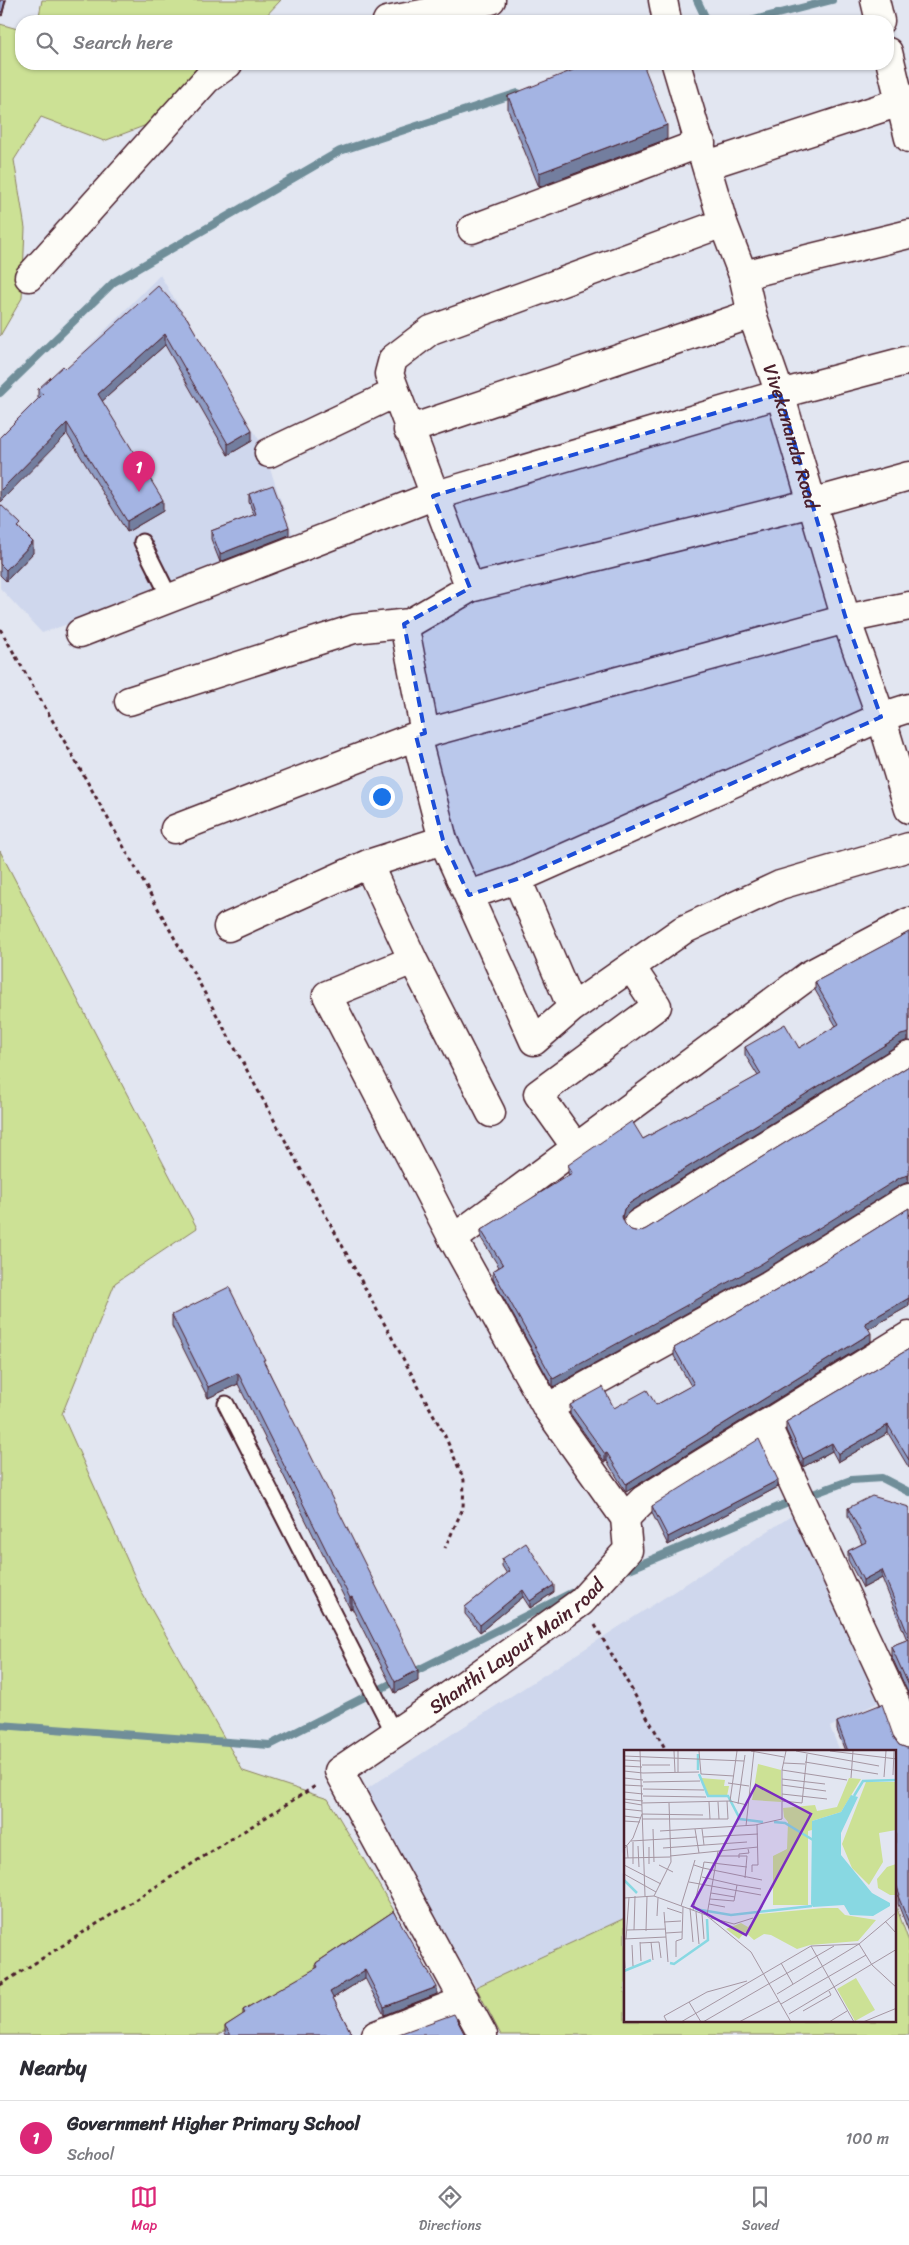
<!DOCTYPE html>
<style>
:root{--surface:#fff;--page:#f2f2f3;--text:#2b2b33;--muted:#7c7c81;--line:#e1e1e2;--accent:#db2777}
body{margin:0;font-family:Sriracha,sans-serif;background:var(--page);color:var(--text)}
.you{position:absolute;left:381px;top:796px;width:18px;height:18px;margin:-12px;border:4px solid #fff;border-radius:50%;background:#1a73e8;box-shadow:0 0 0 8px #1a73e833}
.badge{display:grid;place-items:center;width:32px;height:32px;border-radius:50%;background:var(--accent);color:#fff;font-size:16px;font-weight:700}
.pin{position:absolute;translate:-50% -41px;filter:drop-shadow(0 1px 2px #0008)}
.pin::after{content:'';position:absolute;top:26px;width:18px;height:15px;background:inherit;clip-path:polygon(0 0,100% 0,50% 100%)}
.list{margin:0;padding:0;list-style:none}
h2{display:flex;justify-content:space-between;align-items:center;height:65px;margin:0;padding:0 20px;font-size:21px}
h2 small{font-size:16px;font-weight:400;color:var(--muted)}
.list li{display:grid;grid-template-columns:32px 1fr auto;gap:15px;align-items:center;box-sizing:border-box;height:75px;padding:0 20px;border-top:1px solid var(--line)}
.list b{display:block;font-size:19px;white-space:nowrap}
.list p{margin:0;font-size:16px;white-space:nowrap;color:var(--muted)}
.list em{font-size:16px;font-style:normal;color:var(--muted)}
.icon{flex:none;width:28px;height:28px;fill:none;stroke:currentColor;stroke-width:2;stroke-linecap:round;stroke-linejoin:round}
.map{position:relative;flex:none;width:909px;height:2035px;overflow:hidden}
.search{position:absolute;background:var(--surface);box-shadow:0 1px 4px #0004;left:15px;right:15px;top:15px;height:55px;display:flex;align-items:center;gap:12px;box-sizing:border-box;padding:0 18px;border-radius:20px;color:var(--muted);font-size:19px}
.sheet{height:140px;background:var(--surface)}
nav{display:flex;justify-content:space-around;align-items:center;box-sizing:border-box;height:70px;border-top:1px solid var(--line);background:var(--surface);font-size:14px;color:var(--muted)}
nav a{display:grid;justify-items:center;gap:2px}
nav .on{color:var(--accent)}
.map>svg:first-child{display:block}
</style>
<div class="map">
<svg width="909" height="2035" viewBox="0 0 909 2035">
<rect width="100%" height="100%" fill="#e2e6f1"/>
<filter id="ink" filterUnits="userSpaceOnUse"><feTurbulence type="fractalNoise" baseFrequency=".02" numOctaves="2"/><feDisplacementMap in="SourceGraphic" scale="10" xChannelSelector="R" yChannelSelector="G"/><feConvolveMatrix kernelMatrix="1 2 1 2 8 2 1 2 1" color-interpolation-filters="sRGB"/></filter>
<g filter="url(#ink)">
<!-- built -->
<path fill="#cfd7ed" d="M160,275L261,443L295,541L216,573L42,633L0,588V436Z
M796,1513L879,1702L830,1727L840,1751H625V1918L476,1987L362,1792Z"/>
<!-- green -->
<path fill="#cce195" stroke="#8b8060" d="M42,0H281L261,21H38Z
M0,24L21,30V64H215L152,123L104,141L41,117L14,160L25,228L22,298L0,336Z
M0,851L197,1228L115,1283L62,1414L142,1593L243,1771L328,1799L396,1914L218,2035H0Z
M895,1903L909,1942V2035H501L476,1987L625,1918V2021H895Z"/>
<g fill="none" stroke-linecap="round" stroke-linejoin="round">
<!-- stream -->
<path stroke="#6f8e99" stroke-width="8" d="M697,0L707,21
M750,21L832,0
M0,393L114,282L340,151L518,93
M622,1572L783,1505L851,1480L882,1478L909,1492
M410,1674L577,1590
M0,1725L270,1745L398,1680"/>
<!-- lane casing -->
<g stroke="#4a1f2b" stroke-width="19">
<path id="lane" d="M142,542L170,598
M226,1404L394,1733"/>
</g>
<!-- street casing -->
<g stroke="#4a1f2b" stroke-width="31">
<path id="street" d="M875,0L880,21
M387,21L491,0
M888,52L909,138
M707,165L900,102
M472,229L701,143
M743,275L909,234
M29,277L207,79L228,64
M408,430L752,314
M269,453L395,393
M470,588L812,503L909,476
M404,624L425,733
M80,633L433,496L780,394L909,360
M129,701L354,629L410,623L470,588L389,374L393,359L431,330L723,223
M416,736L443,840L534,1041L572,1008L683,930L780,885L909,847
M175,829L416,736L846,619L909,606
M368,864L413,960L327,995L453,1239
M517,879L572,1008
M469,895L517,879L881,717L909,708
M228,927L368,864L443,840
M413,960L491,1113
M575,1146L538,1094L657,1006L631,967
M638,1224L909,1056
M547,1408L769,1285L909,1198
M766,1424L894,1699L909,1741
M625,1518L643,1500L909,1336
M376,2035L465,2000"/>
</g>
<!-- secondary casing -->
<g stroke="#4a1f2b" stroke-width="31">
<g id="secondary">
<path d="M663,0L667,21"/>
<path id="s1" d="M676,64L723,223L743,275L752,314L780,394L846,619L881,717L909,809"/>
<path id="s2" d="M483,2035L339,1771L432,1708L581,1602L628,1550L625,1518L547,1408L453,1239L809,975L909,922"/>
</g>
</g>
<!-- path -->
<path stroke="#4a1f2b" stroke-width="3" stroke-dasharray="4 4" stroke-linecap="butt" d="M0,629C154,895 299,1166 445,1436L464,1480L463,1508L445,1548
M595,1625L666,1750
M0,1985L317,1785"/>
<!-- lane -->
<use href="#lane" stroke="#fdfcf7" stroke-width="15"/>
<!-- street -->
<use href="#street" stroke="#fdfcf7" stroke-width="28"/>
<!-- secondary -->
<use href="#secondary" stroke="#fdfcf7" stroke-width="28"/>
</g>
<!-- wall -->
<path fill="#8d9bc3" stroke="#4a1f2b" d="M0,0H6L2,16L0,15Z
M508,96L667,139L539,187L508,110Z
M187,318L252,441L228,455L165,345L102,401L163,511L127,532L67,434L38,398V389L66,369Z
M249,494L289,535L220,562L211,539V531L254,515L249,502Z
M0,504L21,530L33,553L6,581L0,575Z
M909,932V1041L901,1043L630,1211L624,1217L623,1220L625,1224L631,1230L639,1232L646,1229L909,1066V1183L901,1185L761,1272L553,1387L493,1279V1271L499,1267L481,1238V1230L569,1176L568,1173V1165L643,1139L758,1076L745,1055V1047L799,1048L836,1026L815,990V982Z
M909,1208V1306L868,1329L871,1341L626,1492L607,1461L605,1462L570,1413V1405L614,1408L656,1405L691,1386L674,1356V1348L777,1290Z
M172,1315L265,1364L418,1681L395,1693L352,1608L350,1609L238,1384L208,1398L172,1326Z
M909,1349V1468L888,1433L838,1462L832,1451L803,1467L786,1430V1422Z
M778,1487L668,1545L652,1513V1506Z
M909,1507V1695L891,1655V1646L907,1640L882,1578L863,1588L848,1560V1551L862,1544L848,1516V1508Z
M502,1559L554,1592L530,1608L523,1597L480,1632L465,1614V1607L507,1574L502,1566Z
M837,1722L894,1738L899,1745L907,1748H909V1932L898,1904V1897L895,1891V1751H845L837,1730Z
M394,1911L437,1994L384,2015L365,1978L333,1998L352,2035H226L225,2033V2026L243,2015V2010L316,1969V1963Z"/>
<!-- shaded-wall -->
<path fill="#737e9f" stroke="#4a1f2b" d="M5,0H6L2,16V12Z
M667,125V139L539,187V173Z
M165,334V345L98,405V394Z
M67,423V434L0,502V491Z
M252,430V441L228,455V444Z
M163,500V511L127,532V521Z
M289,527V535L220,562V554Z
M33,542V553L6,581V570Z
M908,1032V1040L901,1043L630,1211L624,1217L622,1225V1217L624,1209L630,1203L901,1035Z
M908,1174V1182L901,1185L761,1272L553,1387V1379L901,1177Z
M909,1298V1306L865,1331V1323Z
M871,1333V1341L626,1492V1484Z
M238,1373V1384L208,1398V1387Z
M888,1425V1433L838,1462V1454Z
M832,1443V1451L803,1467V1459Z
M607,1453V1461L605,1462V1454Z
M778,1480V1487L668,1545V1537Z
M882,1570V1578L863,1588V1580Z
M554,1585V1592L530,1608V1601Z
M523,1590V1597L480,1632V1625Z
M352,1597V1608L350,1609V1598Z
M418,1670V1681L395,1693V1682Z
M365,1970V1978L330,2000V1992Z
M437,1987V1994L384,2015V2007Z"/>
<!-- building -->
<path fill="#a4b4e3" stroke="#4a1f2b" d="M0,0H5L2,12L0,11Z
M588,64H643L667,125L539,173L508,96Z
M158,286L187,318L252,430L228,444L165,334L98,394L163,500L127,521L67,423L0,491V437L43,394L38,389L63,366L66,369Z
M273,485L289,527L220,554L211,531L256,514L249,494Z
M0,504L21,524L18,527L33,542L6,570L0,564Z
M909,932V1033L901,1035L630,1203L624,1209L622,1217L625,1224L631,1230L639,1232L646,1229L909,1066V1175L901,1177L761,1264L553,1379L493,1271L503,1265L481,1230L572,1173L568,1165L632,1121L643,1139L761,1074L745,1047L785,1024L799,1048L839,1024L815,982Z
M909,1208V1298L865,1323L871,1333L626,1484L607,1453L605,1454L570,1405L603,1387L614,1408L647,1390L656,1405L694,1384L674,1348L777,1290Z
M229,1287L265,1360H263L418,1670L395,1682L352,1597L350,1598L238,1373L208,1387L172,1315Z
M909,1349V1460L888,1425L838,1454L832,1443L803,1459L786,1422Z
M759,1439L778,1480L668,1537L652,1506Z
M872,1496L909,1507V1637L882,1570L863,1580L848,1551L866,1542L848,1508Z
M526,1543L554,1585L530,1601L523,1590L480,1625L465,1607L510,1571L502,1559Z
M909,1639V1686L891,1646Z
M882,1704L894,1738L899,1745L907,1748H909V1923L898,1896L900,1895L895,1882V1751H848L837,1722Z
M394,1911L437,1987L384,2007L365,1970L330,1992L352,2035H231L225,2026L245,2013L243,2010L318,1967L316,1963Z
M454,2014L465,2035H396Z"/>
</g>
<!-- marked area -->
<path fill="#1d4ed8" fill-opacity="0.2" stroke="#1d4ed8" stroke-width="4" stroke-dasharray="10 6" stroke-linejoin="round" d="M780,394L846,619L881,717L517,879L469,895L443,840L416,736L425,733L404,624L470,588L433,496Z"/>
<g text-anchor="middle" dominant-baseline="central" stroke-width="4" stroke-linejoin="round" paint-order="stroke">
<!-- street labels -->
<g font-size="19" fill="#4a1f2b" stroke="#fdfcf7">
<text stroke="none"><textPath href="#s1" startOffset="390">Vivekananda Road</textPath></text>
<text stroke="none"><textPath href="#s2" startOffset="518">Shanthi Layout Main road</textPath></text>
</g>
</g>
<!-- overview -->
<g transform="translate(624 1750)">
<rect width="272" height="272" fill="#e2e6f1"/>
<path d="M134,14L157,20V52L128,50ZM77,28L101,30L100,36H105L103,46H84ZM225,28L237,29L217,62L188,71V80L184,81V155H149V106L163,99L164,72L160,67L159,58L191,55L193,61L213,57ZM242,32H273L272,80L255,83L259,112L245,135L228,118L218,94ZM272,114V145H266L254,138L253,129L263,117ZM199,158H214L221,165L252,170L234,191L186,195L173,199L147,185L140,184L130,190L121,182L115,189L102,179L117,173L124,177L135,164ZM232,228L251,260L231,271L213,239Z" fill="#cce195"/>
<path d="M227,45L234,47L217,83V105L248,143L266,153V156L249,166L226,165L220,155L189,157L187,154L188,71L217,62Z" fill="#88d8e2"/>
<path fill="none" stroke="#88d8e2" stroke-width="2.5" d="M74,4V20M75,24L84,46H104L116,69L139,72M230,46L239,31L273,30M150,72L161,73L189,90M0,130L13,143M71,159L107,165L188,156M46,213L50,214L84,190L83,169M0,221L27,210"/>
<path fill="none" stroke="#a596a2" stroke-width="1" d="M16,1L21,146M50,1L51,22M54,1V22M75,1L77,24L110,26M127,1L160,7M172,1L255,16M206,1L273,9M0,6L120,11M0,10L17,11M181,12L254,24M159,13L181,14M18,15H46M0,16L18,17M158,20L223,30M0,21L19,23M19,23L75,22M269,25L270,1M260,27L262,1M0,28L19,30M227,28L229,1M158,29L201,34M19,32L76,31M104,33L125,36M0,35L19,36M158,35L202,41M19,39L80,40M0,42L19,44M158,44L203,49M19,46L82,47M0,49L19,51M106,51L113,1M158,51L178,53L183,4M0,52L18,55M85,52L86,69M94,52L95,69M18,53L106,51L123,55M114,54L121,5M0,59L18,61M0,66L17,68M18,69H104L103,51M0,71L16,72M122,76L130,1M29,79L30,112M71,79L75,103M78,79L80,95M36,81L131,75L158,69V20L162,1M79,87L134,84M7,91L73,87M0,95L3,96L4,108M14,96L15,117M25,97V114M39,98L123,92M0,99L9,88L18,64L79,65M46,106L134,97M94,106H123L121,128M0,108L46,107M115,108V104L125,103L124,99M9,114V92M0,115L37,134M35,115L49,122M70,115L79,118L80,112L123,117M128,122V115H134L133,75M0,124L32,142M78,127L113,135M65,132L137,145M87,143L111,147M30,146L47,112L45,53M0,148L30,146L82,165L127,202L167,272M86,149L110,151L113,135L137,139M85,154L101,157M57,156L71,110M43,158L58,163M66,158L69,192M69,160L79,118L138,130M40,162L44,212M72,162L75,194M78,164L80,189M83,165L94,101M33,166L34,148M87,168L110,174L129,168M261,171L273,184M40,172L57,171M3,180L42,179M10,180L11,146M22,181L23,146M42,183L58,182M0,189L42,187M2,189L5,147M16,192L17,211M27,192L29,210M16,193L35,192L37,208M8,195L9,216M187,196L230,272M0,201L1,218M52,207V191L58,189L59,157M157,213L169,234M153,244L235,194L273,162M65,252L77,272M157,254L242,205M179,261L207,245L205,241M165,264L273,199M43,272L40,266L83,242L123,231M57,272L187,196L235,194L248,215L273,238M79,272L210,196M115,272L155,251M205,272L223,261M239,272L273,258"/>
<path fill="#7b2cbf" fill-opacity="0.15" stroke="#7b2cbf" stroke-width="2.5" d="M132,35L187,64L122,185L68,156Z"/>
<rect width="272" height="272" fill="none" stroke="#4a1f2b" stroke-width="2.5"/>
</g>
</svg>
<div class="you"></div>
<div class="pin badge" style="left:139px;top:492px">1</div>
<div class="search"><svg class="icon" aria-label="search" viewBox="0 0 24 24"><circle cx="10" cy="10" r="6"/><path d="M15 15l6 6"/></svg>Search here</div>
</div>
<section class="sheet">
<h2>Nearby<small></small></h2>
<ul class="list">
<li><span class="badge">1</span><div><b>Government Higher Primary School</b><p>School</p></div><em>100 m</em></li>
</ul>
</section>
<nav>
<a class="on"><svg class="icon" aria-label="map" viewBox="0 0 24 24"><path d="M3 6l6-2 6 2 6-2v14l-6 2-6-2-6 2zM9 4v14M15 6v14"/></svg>Map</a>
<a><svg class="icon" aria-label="directions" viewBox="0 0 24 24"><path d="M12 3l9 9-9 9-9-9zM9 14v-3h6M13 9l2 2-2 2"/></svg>Directions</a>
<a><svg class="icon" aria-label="saved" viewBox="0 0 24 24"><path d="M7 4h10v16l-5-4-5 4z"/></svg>Saved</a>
</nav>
